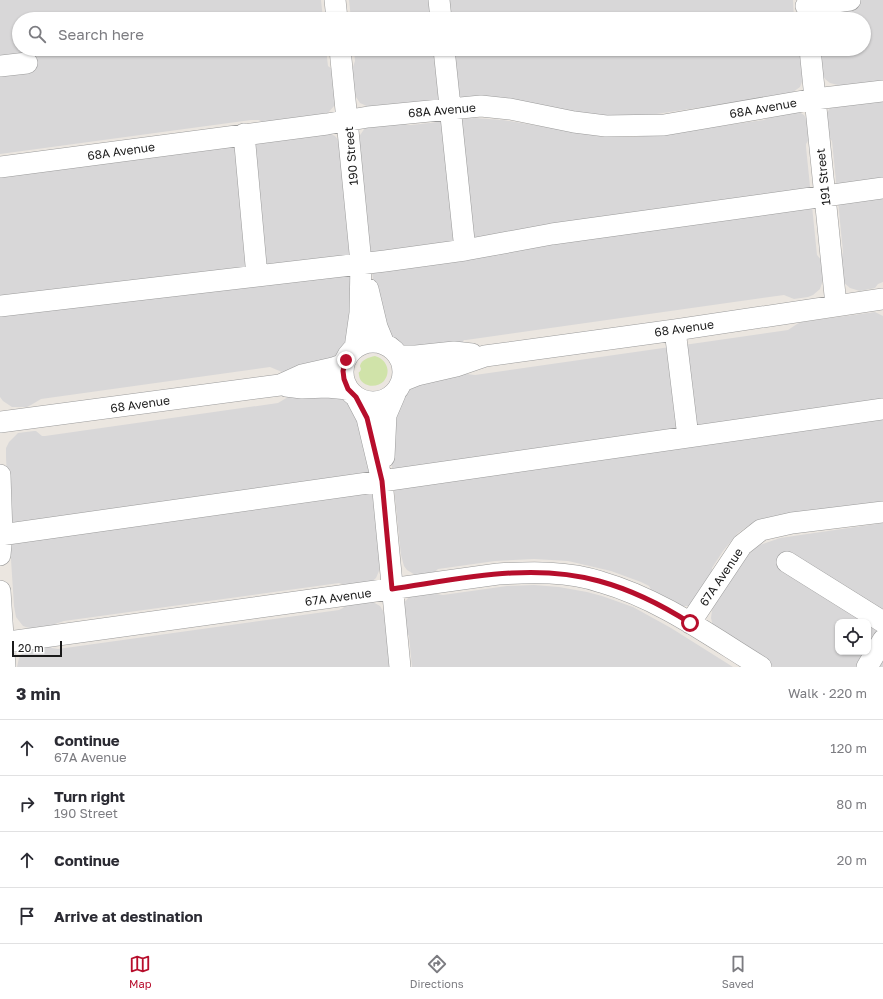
<!DOCTYPE html>
<meta charset="utf-8">
<style>
:root{--surface:#fff;--page:#f7f7f7;--text:#2b2b33;--muted:#7c7c81;--line:#e1e1e2;--accent:#b70e2c}
body{margin:0;font-family:"Golos Text",sans-serif;background:var(--page);color:var(--text)}
.controls{position:absolute;right:12px;bottom:12px;display:grid;overflow:hidden;border-radius:8px;box-shadow:0 1px 3px #0004}
.controls button{width:36px;height:36px;display:grid;place-items:center;padding:0;border:0;border-bottom:1px solid var(--line);background:var(--surface);color:var(--text);font:20px sans-serif}
.scale{position:absolute;left:12px;bottom:10px;width:50px;box-sizing:border-box;padding-left:4px;border:2px solid #1a1a1a;border-top:0;font-size:11px;line-height:14px;white-space:nowrap;color:#1a1a1a;-webkit-text-stroke:3px #fff;paint-order:stroke}
.stop{position:absolute;width:12px;height:12px;margin:-9px;border:3px solid #b70e2c;border-radius:50%;background:#fff}
.stop.end{background:#b70e2c;border-color:#fff;box-shadow:0 1px 4px #0008}
.list{margin:0;padding:0;list-style:none}
h2{display:flex;justify-content:space-between;align-items:center;height:52px;margin:0;padding:0 16px;font-size:17px}
h2 small{font-size:13px;font-weight:400;color:var(--muted)}
.list li{display:grid;grid-template-columns:26px 1fr auto;gap:12px;align-items:center;box-sizing:border-box;height:56px;padding:0 16px;border-top:1px solid var(--line)}
.list b{display:block;font-size:15px;white-space:nowrap}
.list p{margin:0;font-size:13px;white-space:nowrap;color:var(--muted)}
.list em{font-size:13px;font-style:normal;color:var(--muted)}
.icon{flex:none;width:22px;height:22px;fill:none;stroke:currentColor;stroke-width:2;stroke-linecap:round;stroke-linejoin:round}
.map{position:relative;flex:none;width:883px;height:667px;overflow:hidden}
.search{position:absolute;background:var(--surface);box-shadow:0 1px 3px #0004;left:12px;right:12px;top:12px;height:44px;display:flex;align-items:center;gap:10px;box-sizing:border-box;padding:0 14px;border-radius:22px;color:var(--muted);font-size:15px}
.sheet{height:276px;background:var(--surface)}
nav{display:flex;justify-content:space-around;align-items:center;box-sizing:border-box;height:56px;border-top:1px solid var(--line);background:var(--surface);font-size:11px;color:var(--muted)}
nav a{display:grid;justify-items:center;gap:2px}
nav .on{color:var(--accent)}
.map>svg:first-child{display:block}
</style>
<div class="map">
<svg width="883" height="667" viewBox="0 0 883 667">
<rect width="100%" height="100%" fill="#ebe6e0"/>
<!-- residential -->
<path fill="#d8d7d8" fill-rule="evenodd" d="M0,0H321L323,19H19V49H326L328,66L332,69L336,101L334,106L327,114L265,124L259,120H251L0,154Z
M349,0H793L794,19H351Z
M819,0H883V81L842,86L830,83L825,79L822,74L819,53L822,49H864V19H820Z
M354,49H797L798,55L802,58L803,79L800,87L793,92L784,95L636,117L369,107L360,103L354,94L350,71L353,67L355,61Z
M883,101V282L878,284L875,288L860,291L850,288L843,282L839,258L842,255L843,252L832,141L827,135L825,116L830,108Z
M799,112L804,115L809,124V139L806,144V147L817,255L822,261L824,277L820,289L813,295L808,297L794,299L784,295L466,340H464L462,343L409,348L401,345L389,336L377,309L369,249L358,138L365,128L404,122L407,125H411L474,118L503,120L605,137H634L652,135L764,120L770,117Z
M329,133L335,136L339,141L356,308L348,343L343,350L335,356L317,366L282,372L270,367L41,399L31,405L27,407H12L3,401L0,397V176Z
M875,312L883,316V502L759,521L748,526L738,533L723,551L712,568V575L689,606H677L654,595L649,586L641,582L611,571L568,561L534,559L495,561L438,569L432,574L417,576L407,570L404,566L401,555L392,470L391,423L402,397L408,388L463,372L466,374L475,375L788,330L797,324L802,322Z
M323,392L348,400L355,408L372,469L364,477L22,525L9,521L6,457V448L9,442L18,433L34,431H36L42,436H45L278,403L288,397Z
M363,490L374,494L380,563L379,571L376,578L370,583L348,586L339,583L64,621L55,624L53,627L35,630L23,626L16,617L14,606L10,544Z
M883,523V667H773L722,635L713,626L711,618L712,610L714,605L748,555L754,549L760,545L780,538ZM838,622H868V652H838Z
M534,585L559,587L587,592L602,596L633,607L671,628L733,667H412L409,636L404,630L402,605L410,596L430,591L436,594L443,595L507,586Z
M371,601L380,606L386,616L390,667H17L19,658L23,652L29,647L50,646L52,648L58,649L339,610L343,608L349,602Z"/>
<!-- garden -->
<path fill="#d0e3a9" d="M375,356C386,359 392,371 384,381C377,389 360,387 359,375C358,370 360,374 361,369C361,368 360,367 360,366C361,360 369,357 375,356Z"/>
<g fill="none" stroke-linecap="round" stroke-linejoin="round">
<!-- minor casing -->
<g stroke="#9b9b9b" stroke-width="22">
<path id="minor" d="M335,0L337,19
M439,0L441,19
M806,6L850,0
M340,49L361,263L360,313L355,348
M444,49L465,250
M810,49L836,305
M0,66L27,63
M244,134L257,276
M0,167L327,124L368,117L481,106L510,109L574,122L606,126L664,125L815,99L883,91
M368,289L377,327L384,344
M0,306L385,261L465,250L552,234L883,188
M675,330L688,437
M343 372a30 30 0 1 1 60 0a30 30 0 1 1-60 0Z
M399,356H416L454,352L472,354
M402,381L417,375L456,366L485,356L675,330L883,299
M286,386L302,388L327,387L348,389
M356,397L367,418L382,481L400,667
M0,422L280,385L302,375L333,368L344,364
M384,457L386,415L395,394
M0,475L2,534L0,555
M0,535L382,481L883,409
M787,562L883,622
M0,591L5,667
M690,623L742,545L761,530L792,523L883,512
M0,643L498,574C532,572 568,571 601,582C660,599 709,635 761,667
M867,667L883,640"/>
</g>
<!-- minor -->
<use href="#minor" stroke="#fff" stroke-width="21"/>
</g>
<g fill="none" stroke-linecap="round" stroke-linejoin="round">
<!-- route -->
<path stroke="#b70e2c" stroke-width="5" d="M346,360L343,371L344,379L348,389L356,397L367,418L382,481L392,589C460,579 531,562 599,581C632,590 662,605 690,623"/>
</g>
<g text-anchor="middle" dominant-baseline="central" stroke-width="3.5" stroke-linejoin="round" paint-order="stroke">
<!-- street labels -->
<g font-size="12" fill="#1a1a1a" stroke="#fff">
<text transform="translate(763 108) rotate(-10)">68A Avenue</text>
<text transform="translate(442 110) rotate(-5)">68A Avenue</text>
<text transform="translate(121 151) rotate(-8)">68A Avenue</text>
<text transform="translate(351 156) rotate(-95)">190 Street</text>
<text transform="translate(823 177) rotate(-96)">191 Street</text>
<text transform="translate(684 328) rotate(-8)">68 Avenue</text>
<text transform="translate(140 404) rotate(-8)">68 Avenue</text>
<text transform="translate(721 577) rotate(-56)">67A Avenue</text>
<text transform="translate(338 597) rotate(-8)">67A Avenue</text>
</g>
</g>
</svg>
<div class="controls">
<button><svg class="icon" aria-label="locate" viewBox="0 0 24 24"><circle cx="12" cy="12" r="6"/><path d="M12 2v4M12 18v4M2 12h4M18 12h4"/></svg></button>
</div>
<div class="scale">20 m</div>
<div class="stop" style="left:690px;top:623px"></div>
<div class="stop end" style="left:346px;top:360px"></div>
<div class="search"><svg class="icon" aria-label="search" viewBox="0 0 24 24"><circle cx="10" cy="10" r="6"/><path d="M15 15l6 6"/></svg>Search here</div>
</div>
<section class="sheet">
<h2>3 min<small>Walk · 220 m</small></h2>
<ul class="list">
<li><svg class="icon" aria-label="ahead" viewBox="0 0 24 24"><path d="M12 20V5M6 11l6-6 6 6"/></svg><div><b>Continue</b><p>67A Avenue</p></div><em>120 m</em></li>
<li><svg class="icon" aria-label="right" viewBox="0 0 24 24"><path d="M7 20v-9h11M14 6l5 5-5 5"/></svg><div><b>Turn right</b><p>190 Street</p></div><em>80 m</em></li>
<li><svg class="icon" aria-label="ahead" viewBox="0 0 24 24"><path d="M12 20V5M6 11l6-6 6 6"/></svg><div><b>Continue</b></div><em>20 m</em></li>
<li><svg class="icon" aria-label="arrive" viewBox="0 0 24 24"><path d="M6 21V4h12l-3 4 3 4H6"/></svg><div><b>Arrive at destination</b></div></li>
</ul>
</section>
<nav>
<a class="on"><svg class="icon" aria-label="map" viewBox="0 0 24 24"><path d="M3 6l6-2 6 2 6-2v14l-6 2-6-2-6 2zM9 4v14M15 6v14"/></svg>Map</a>
<a><svg class="icon" aria-label="directions" viewBox="0 0 24 24"><path d="M12 3l9 9-9 9-9-9zM9 14v-3h6M13 9l2 2-2 2"/></svg>Directions</a>
<a><svg class="icon" aria-label="saved" viewBox="0 0 24 24"><path d="M7 4h10v16l-5-4-5 4z"/></svg>Saved</a>
</nav>
